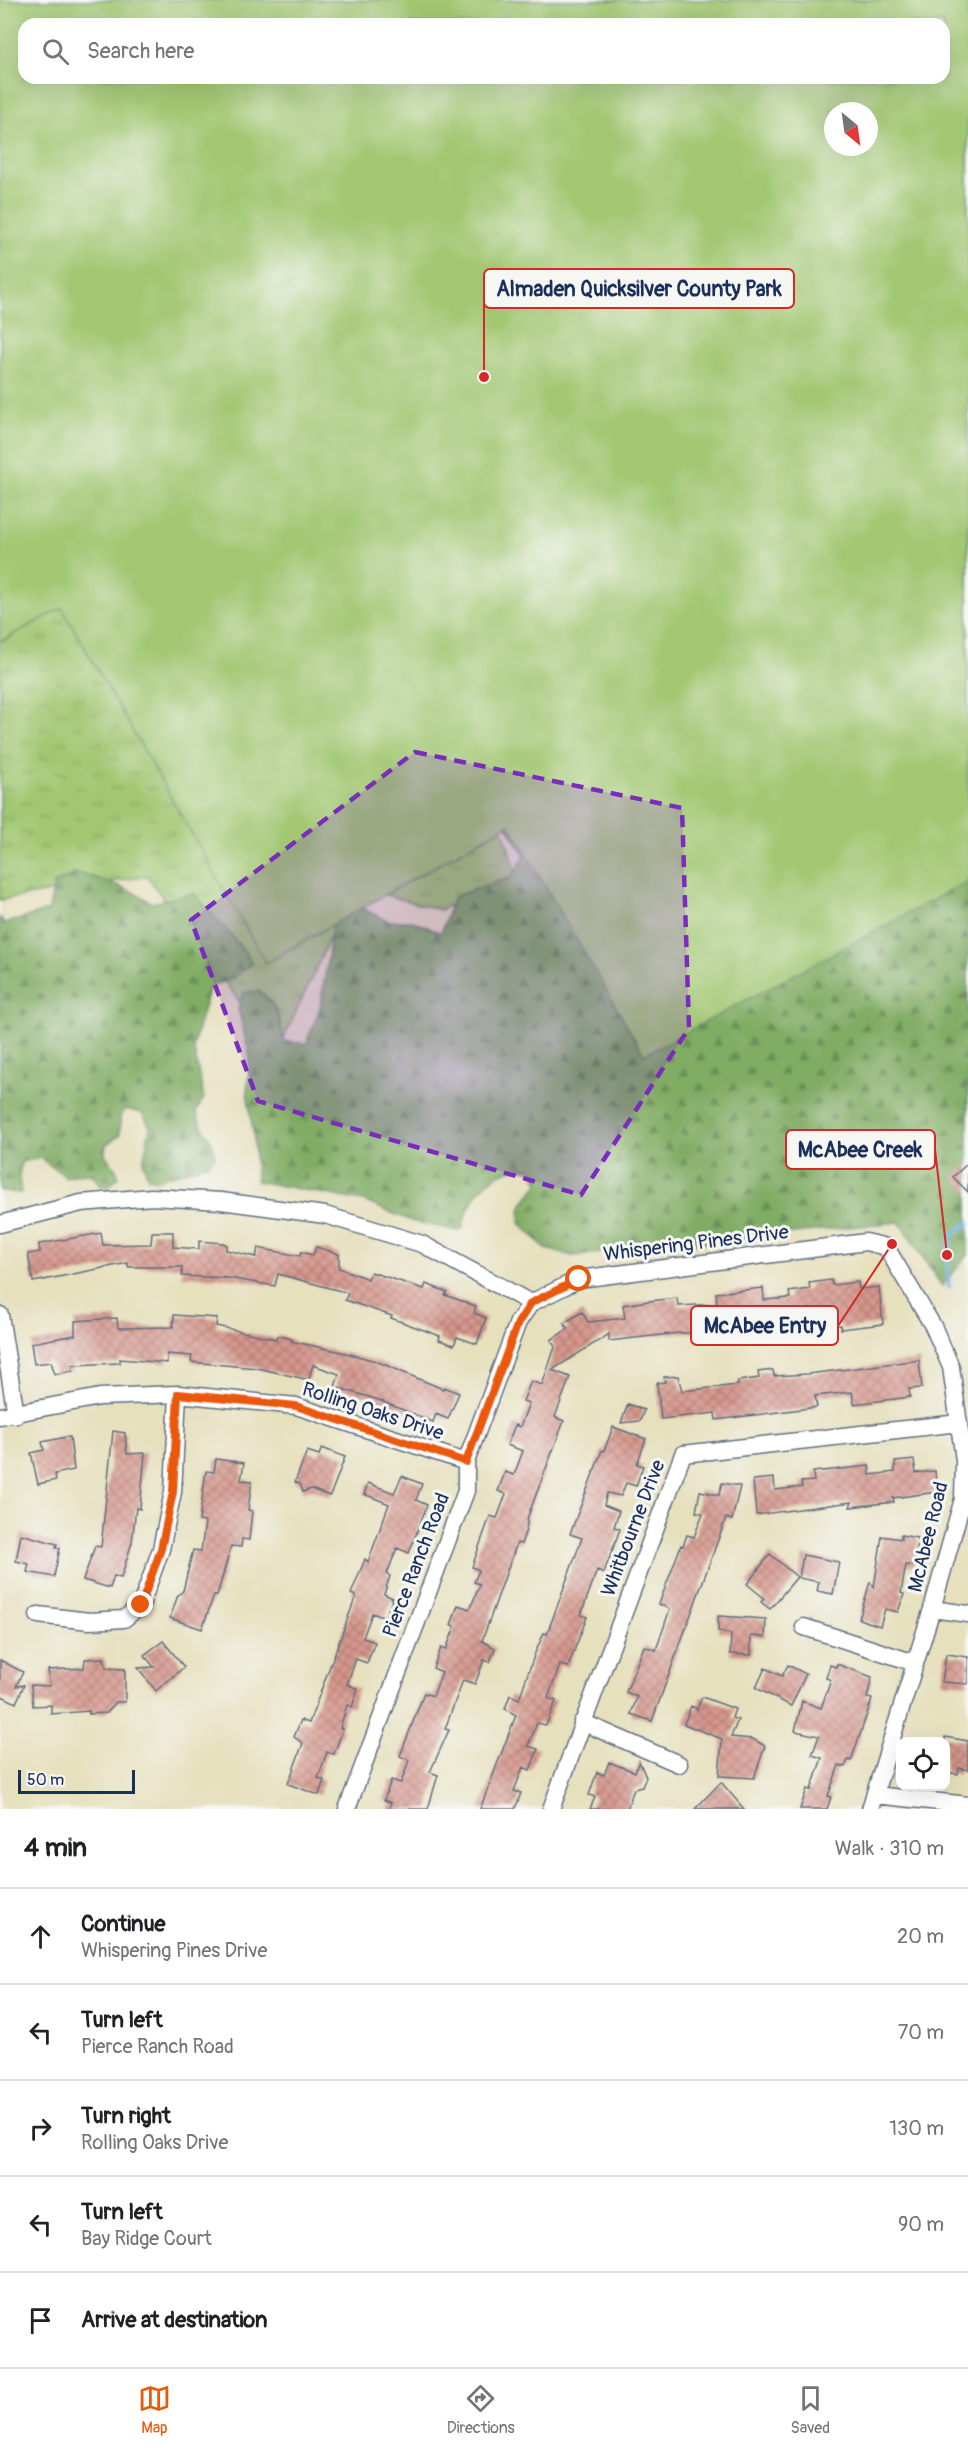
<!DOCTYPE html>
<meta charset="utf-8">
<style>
:root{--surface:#fff;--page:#f6f6f6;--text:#202124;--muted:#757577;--line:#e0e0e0;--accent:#ea580c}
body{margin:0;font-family:Pangolin,sans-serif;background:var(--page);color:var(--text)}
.controls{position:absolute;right:18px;bottom:18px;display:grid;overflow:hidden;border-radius:12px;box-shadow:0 6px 24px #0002}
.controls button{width:54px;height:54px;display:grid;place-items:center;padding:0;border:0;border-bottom:2px solid var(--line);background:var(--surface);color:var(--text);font:30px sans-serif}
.compass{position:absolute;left:824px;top:102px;width:54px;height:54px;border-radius:50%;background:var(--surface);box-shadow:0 6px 24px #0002;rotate:151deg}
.scale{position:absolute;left:18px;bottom:15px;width:117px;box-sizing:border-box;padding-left:6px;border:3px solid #1b2f5e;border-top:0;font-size:16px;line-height:21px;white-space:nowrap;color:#1b2f5e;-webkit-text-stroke:4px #f6f6f2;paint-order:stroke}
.stop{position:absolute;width:18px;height:18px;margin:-14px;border:4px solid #ea580c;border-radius:50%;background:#fff}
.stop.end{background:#ea580c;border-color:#fff;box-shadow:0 2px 6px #0008}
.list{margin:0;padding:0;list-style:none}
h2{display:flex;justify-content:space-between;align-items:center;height:78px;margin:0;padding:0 24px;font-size:26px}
h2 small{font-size:20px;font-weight:400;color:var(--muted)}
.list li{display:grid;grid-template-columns:39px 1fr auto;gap:18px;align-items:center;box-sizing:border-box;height:96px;padding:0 24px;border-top:2px solid var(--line)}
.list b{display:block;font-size:22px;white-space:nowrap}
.list p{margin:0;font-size:20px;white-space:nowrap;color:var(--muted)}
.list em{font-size:20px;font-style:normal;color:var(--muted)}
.icon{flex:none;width:33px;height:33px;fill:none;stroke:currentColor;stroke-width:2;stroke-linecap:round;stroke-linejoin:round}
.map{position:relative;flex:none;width:968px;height:1809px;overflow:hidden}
.search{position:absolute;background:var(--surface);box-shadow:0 6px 24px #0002;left:18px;right:18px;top:18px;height:66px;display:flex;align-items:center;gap:15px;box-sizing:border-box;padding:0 21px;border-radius:18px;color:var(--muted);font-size:22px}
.sheet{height:558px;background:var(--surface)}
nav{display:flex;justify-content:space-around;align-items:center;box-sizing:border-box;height:84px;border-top:2px solid var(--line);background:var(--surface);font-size:16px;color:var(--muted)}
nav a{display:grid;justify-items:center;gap:3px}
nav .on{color:var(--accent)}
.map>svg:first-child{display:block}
</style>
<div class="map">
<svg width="968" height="1809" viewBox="0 0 968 1809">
<defs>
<pattern id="grass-tufts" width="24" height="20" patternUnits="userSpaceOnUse" patternTransform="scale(1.5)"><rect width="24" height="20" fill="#a1c772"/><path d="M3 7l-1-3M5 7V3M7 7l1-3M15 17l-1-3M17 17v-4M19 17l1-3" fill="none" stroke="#8aab65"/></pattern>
<pattern id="forest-firs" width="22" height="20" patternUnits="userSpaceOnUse" patternTransform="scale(1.5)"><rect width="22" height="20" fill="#80ac64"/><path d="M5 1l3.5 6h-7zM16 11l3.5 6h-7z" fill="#688c56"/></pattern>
<pattern id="building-cross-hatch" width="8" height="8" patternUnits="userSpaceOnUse" patternTransform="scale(1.5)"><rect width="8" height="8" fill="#d7978c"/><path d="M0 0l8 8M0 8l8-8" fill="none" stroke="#ae7c76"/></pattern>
</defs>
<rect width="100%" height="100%" fill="#f6f6f2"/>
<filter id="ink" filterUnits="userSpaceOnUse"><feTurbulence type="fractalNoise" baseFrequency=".0167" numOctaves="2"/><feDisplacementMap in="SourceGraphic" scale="12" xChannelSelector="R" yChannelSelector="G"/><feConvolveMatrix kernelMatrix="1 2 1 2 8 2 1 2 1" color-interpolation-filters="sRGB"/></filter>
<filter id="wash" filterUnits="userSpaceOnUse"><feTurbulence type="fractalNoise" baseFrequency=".008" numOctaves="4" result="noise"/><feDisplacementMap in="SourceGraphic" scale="24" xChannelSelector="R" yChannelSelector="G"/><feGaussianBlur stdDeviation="1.35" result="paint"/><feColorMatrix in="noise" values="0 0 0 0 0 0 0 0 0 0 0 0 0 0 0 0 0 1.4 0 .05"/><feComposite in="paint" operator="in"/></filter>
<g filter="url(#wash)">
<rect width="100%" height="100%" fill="#e6e0bd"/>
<!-- grass -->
<path fill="url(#grass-tufts)" stroke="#5e7b68" stroke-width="1.5" d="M0,560L485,773L517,875L440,910L354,886L277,1053L147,876L0,900Z"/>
<!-- forest -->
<path fill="url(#forest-firs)" stroke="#4e6e61" stroke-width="1.5" fill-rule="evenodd" d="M167,0H968V1255L942,1286L899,1222L573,1256L546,1249L520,1223L521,1206L539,1183L533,1170C499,1160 467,1196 463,1228L458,1231L414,1222L363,1201L256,1181L254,1139L247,1092L250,1057L238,1008L244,993L258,991C278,1004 279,1018 284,1041L306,1044L320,1008L335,911L346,901L389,921H413L441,933L453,898L479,887L511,878L525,856L501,816L590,172L944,78V24ZM833,111H869V147H833Z
M76,873C104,880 128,887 152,903L194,893C212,917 236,937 252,963L234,977L210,987L193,1046L204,1098L196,1112C200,1129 215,1140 215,1157L207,1164L155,1180L148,1178L143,1163L150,1127L142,1113L124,1109L120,1119V1135L106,1145L105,1155L115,1168L119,1177L108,1187L100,1185L93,1175L82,1173L66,1177L40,1158L21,1162L19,1177L21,1193L0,1191V917L4,924L49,910L54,884Z"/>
<!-- park -->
<path fill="#a1c772" stroke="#5e7b68" stroke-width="1.5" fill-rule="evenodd" d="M0,0H968V881L644,1055L509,824L266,963L62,608L0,642ZM24,24H944V78H24ZM833,111H869V147H833Z"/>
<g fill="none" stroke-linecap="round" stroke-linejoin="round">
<!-- stream -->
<path stroke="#66b2df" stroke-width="4.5" d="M949,1287L947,1255L952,1235L968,1223"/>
</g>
<g id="blocks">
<!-- building -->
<path fill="url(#building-cross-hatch)" d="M968,1163V1192L953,1177Z
M152,1232H173V1247L199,1249V1241L223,1243L227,1245L226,1250L256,1257L258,1248L300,1256L301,1252L313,1255L316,1247L339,1254V1268L368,1279L371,1272L424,1289L426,1284L447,1292L445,1295L476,1306L474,1313L486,1318L477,1344L457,1337L454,1345L439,1340L440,1336L391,1318L392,1316L345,1300L348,1293L278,1274L275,1286L228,1278L182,1276V1267H128V1263L33,1282L28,1254L40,1252L39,1244L101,1233L103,1245L151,1244Z
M831,1280L832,1285L858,1282L859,1289L879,1287L883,1324L841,1329V1325L794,1330L793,1322L742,1326L743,1336L724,1338V1335L700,1338V1333H679L609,1341V1334L552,1370L570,1377L555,1417L564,1421L528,1516L526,1530L521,1544L517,1543L482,1641L495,1648L490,1662L484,1660L475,1684L463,1680L445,1729L449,1730L430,1772L438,1775L428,1809H388L391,1803L384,1800L391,1780L401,1783L409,1760L400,1756L424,1693L433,1696L442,1672L433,1668L441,1648L446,1650L455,1626L451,1625L458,1605L470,1609L480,1584L474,1582L479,1570L472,1567L490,1516L497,1518L506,1494L498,1491L505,1472L514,1475L523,1451L507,1445L515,1425L520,1427L529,1403L523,1401L531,1381L542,1385L555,1347L551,1340L568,1329L564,1323L582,1312L588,1322L625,1318L623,1305L649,1301L677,1298L678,1306L717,1304L716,1293L744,1290L763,1288L764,1300L790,1298L789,1292L810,1289L809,1283Z
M174,1315L217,1318L216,1326L276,1339L277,1336H281L292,1339L291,1341L346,1353L376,1361L443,1389L444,1387L459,1393L448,1419L436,1414L433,1422L376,1399L335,1387L339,1374L313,1365L309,1379H305L257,1368L191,1362L192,1356L167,1354V1363L120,1359V1363L72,1365L73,1371L55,1374L51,1362L34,1364L31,1343L75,1335V1321L117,1318L118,1328L173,1327Z
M919,1360L922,1388L909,1389L910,1397L854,1404L852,1392L815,1396L817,1407L716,1420L715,1413L661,1419L657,1383L665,1382L664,1377L678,1376L682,1391L738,1385V1381L759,1378L758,1372L773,1370L774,1376L808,1374Z
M628,1404L644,1410L640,1421L621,1423Z
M613,1427L646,1439L637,1464L643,1466L636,1486L626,1483L621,1496L607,1493L604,1505L619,1511L614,1527L620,1529L604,1573L597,1570L587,1598L581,1615L587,1617L568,1667L560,1665L548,1698L556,1701L546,1725L537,1723L528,1746L538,1749L530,1770L523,1767L514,1791L521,1793L515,1809H480L516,1715L505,1709L510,1695L519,1699L535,1653L544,1633L547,1634L582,1538L570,1534L602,1450L604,1451Z
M113,1431L125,1433L127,1454L145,1453L140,1509L136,1508L132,1542L121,1578L114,1576L110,1588L83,1580L95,1546L101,1547Z
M66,1437H70L74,1470L55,1474L56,1480L38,1484L31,1453L44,1450L42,1442Z
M322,1448L345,1457L330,1496L311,1489L303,1492L300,1484L295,1482L307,1451L319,1455Z
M216,1459L244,1463L241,1480L252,1481L248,1510L252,1511L249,1540L242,1539L241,1547L231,1546L217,1596L214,1595L202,1629L170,1618L178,1595L183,1591L193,1550L201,1551L205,1522L199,1521L206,1471L214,1472Z
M914,1460L916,1473L935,1471L937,1492L893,1498L894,1502L850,1507L852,1502L756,1515L753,1480L774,1478L775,1490L802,1487L801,1482L814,1481L813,1472L869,1466L870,1475L895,1472V1462Z
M402,1476L422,1484L416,1500L427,1505L409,1553L397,1548L387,1574L390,1576L384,1594L393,1598L385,1618L372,1613L363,1638L375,1642L367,1663L356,1659L347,1684L358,1689L352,1707L347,1705L340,1728L343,1729L334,1754L327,1752L318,1778L324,1780L319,1795L288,1784L303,1743L294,1737L301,1720L309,1723L356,1596L351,1594L365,1559L368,1562L389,1504L364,1494L368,1483L394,1493Z
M722,1483L740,1486L732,1520L726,1518L652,1721L631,1714L637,1697L626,1692L644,1646L656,1650L670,1609L659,1604L681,1545L683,1546L687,1535L694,1537L703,1513L696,1512L700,1491L719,1495Z
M21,1534L57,1544L56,1548H60L54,1577L27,1572L29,1564L16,1561Z
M901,1535L917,1538L918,1542L914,1566L906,1565L901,1593L904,1594L898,1612L885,1609L880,1626L859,1619L870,1582L874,1587L882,1536L901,1539Z
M770,1554L797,1577L770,1609L761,1602L764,1598L747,1584Z
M803,1555L839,1562L833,1594L817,1591L819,1582L799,1578Z
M718,1616L766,1619L765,1637L751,1636V1655L730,1654L731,1634L718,1631Z
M163,1641L184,1667L156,1691L138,1668L154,1667L144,1655Z
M946,1654L968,1657V1684L942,1682Z
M104,1658L106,1668L125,1669V1702H116L107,1713L89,1714V1711L51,1714V1705L33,1706L31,1685L50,1686L48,1670L84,1668L85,1659Z
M0,1660L23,1672L16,1686L24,1685L16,1703L0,1695Z
M837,1664L872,1677L867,1698L872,1699L851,1761L848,1760L845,1767L839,1765L828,1796L831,1797L827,1809H800L807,1789L811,1790L822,1758L812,1755L819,1736L795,1731L802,1701L821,1708L831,1680L826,1678L830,1665L836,1667Z
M788,1665L806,1674L791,1706L756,1688L765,1668L782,1676Z
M702,1697L735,1709L732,1718L738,1720L731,1737L753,1739L765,1746L754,1778L719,1776L722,1739L684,1724L691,1706L697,1709Z
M945,1737L968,1741V1770L959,1768L958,1774L945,1772Z
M639,1761L646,1777L642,1787L634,1789L627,1809H590L595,1797L589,1795L597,1772L604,1775L609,1762L635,1772Z
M721,1782L744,1809H695Z"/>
</g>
</g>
<g filter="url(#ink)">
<use href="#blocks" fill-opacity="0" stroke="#626d7f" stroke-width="1.5"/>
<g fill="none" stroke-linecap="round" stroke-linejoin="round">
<!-- minor casing -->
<g stroke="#626d7f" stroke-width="19">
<path id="minor" d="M0,1224L81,1203L152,1197L221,1201L325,1215L422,1244L531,1303L579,1279L866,1242L886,1247L933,1326L951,1367L964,1460L963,1499L932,1609L870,1809
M0,1315L16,1415
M0,1416L100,1397L178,1394L296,1406L466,1462
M932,1609L968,1614
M38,1615L89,1621L124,1619L141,1605L161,1549L173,1492L178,1394
M804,1627L915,1663
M582,1722L679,1764
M875,1795L968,1805
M347,1809L466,1491V1462L518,1322L531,1303
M551,1809L683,1454L959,1423"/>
</g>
<!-- minor -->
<use href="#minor" stroke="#fff" stroke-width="16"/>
</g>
</g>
<g fill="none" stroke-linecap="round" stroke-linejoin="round" filter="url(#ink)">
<!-- route -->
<path stroke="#ea580c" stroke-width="8" d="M141,1605L161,1549L173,1492L178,1394L296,1406L466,1462L518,1323L531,1303L579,1279"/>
</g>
<!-- marked area -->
<path fill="#7b2cbf" fill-opacity="0.2" stroke="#7b2cbf" stroke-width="4.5" stroke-dasharray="12 8" stroke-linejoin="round" d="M415,752L682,808L689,1028L581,1195L258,1101L191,920Z"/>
<g text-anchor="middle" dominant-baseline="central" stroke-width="6" stroke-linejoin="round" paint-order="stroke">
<!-- street labels -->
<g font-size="20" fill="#1b2f5e" stroke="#f6f6f2">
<text transform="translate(696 1243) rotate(-7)">Whispering Pines Drive</text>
<text transform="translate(373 1411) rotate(18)">Rolling Oaks Drive</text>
<text transform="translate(633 1528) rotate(-69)">Whitbourne Drive</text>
<text transform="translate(928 1537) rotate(-76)">McAbee Road</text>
<text transform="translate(416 1565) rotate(-69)">Pierce Ranch Road</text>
</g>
</g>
<!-- callouts -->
<path fill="none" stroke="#d62828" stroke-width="2" d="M484 377L484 289M947 1255L935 1149M892 1244L838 1326"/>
<g fill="#d62828" stroke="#f6f6f2" stroke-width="2">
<circle cx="484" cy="377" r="6"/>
<circle cx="947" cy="1255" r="6"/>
<circle cx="892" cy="1244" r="6"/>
</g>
<g fill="#f6f6f2" stroke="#d62828" stroke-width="2">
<rect x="484" y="269" width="310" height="39" rx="6"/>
<rect x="786" y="1130" width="149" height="39" rx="6"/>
<rect x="691" y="1306" width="147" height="39" rx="6"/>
</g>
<g font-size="21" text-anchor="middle" font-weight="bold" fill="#1b2f5e">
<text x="639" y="296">Almaden Quicksilver County Park</text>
<text x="860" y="1157">McAbee Creek</text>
<text x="765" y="1333">McAbee Entry</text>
</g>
</svg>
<div class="controls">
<button><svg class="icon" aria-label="locate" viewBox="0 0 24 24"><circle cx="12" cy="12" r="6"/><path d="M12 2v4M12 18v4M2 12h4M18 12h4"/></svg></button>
</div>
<svg class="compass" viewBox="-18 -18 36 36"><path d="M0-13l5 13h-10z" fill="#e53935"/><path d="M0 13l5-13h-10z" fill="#757577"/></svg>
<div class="scale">50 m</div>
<div class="stop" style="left:579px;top:1279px"></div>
<div class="stop end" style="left:141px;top:1605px"></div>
<div class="search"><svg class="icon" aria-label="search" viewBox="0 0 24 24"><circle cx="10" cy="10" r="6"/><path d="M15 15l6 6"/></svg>Search here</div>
</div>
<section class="sheet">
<h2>4 min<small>Walk · 310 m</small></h2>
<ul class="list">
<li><svg class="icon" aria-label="ahead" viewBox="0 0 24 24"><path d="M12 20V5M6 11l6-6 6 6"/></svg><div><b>Continue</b><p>Whispering Pines Drive</p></div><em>20 m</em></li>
<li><svg class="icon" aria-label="left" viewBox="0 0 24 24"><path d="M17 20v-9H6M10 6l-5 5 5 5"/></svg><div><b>Turn left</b><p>Pierce Ranch Road</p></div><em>70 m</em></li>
<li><svg class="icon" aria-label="right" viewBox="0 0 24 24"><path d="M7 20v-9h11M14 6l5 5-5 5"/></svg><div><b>Turn right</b><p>Rolling Oaks Drive</p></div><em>130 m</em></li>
<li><svg class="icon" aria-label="left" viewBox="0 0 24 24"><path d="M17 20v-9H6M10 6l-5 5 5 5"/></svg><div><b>Turn left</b><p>Bay Ridge Court</p></div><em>90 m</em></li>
<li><svg class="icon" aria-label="arrive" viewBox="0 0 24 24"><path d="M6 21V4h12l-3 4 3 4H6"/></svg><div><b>Arrive at destination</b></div></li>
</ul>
</section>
<nav>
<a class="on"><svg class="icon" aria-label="map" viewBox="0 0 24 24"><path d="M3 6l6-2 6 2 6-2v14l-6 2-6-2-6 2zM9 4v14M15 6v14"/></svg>Map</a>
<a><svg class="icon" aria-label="directions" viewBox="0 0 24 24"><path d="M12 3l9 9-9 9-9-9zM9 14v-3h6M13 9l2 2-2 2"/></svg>Directions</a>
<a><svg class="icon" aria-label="saved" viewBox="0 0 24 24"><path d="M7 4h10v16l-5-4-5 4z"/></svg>Saved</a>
</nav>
